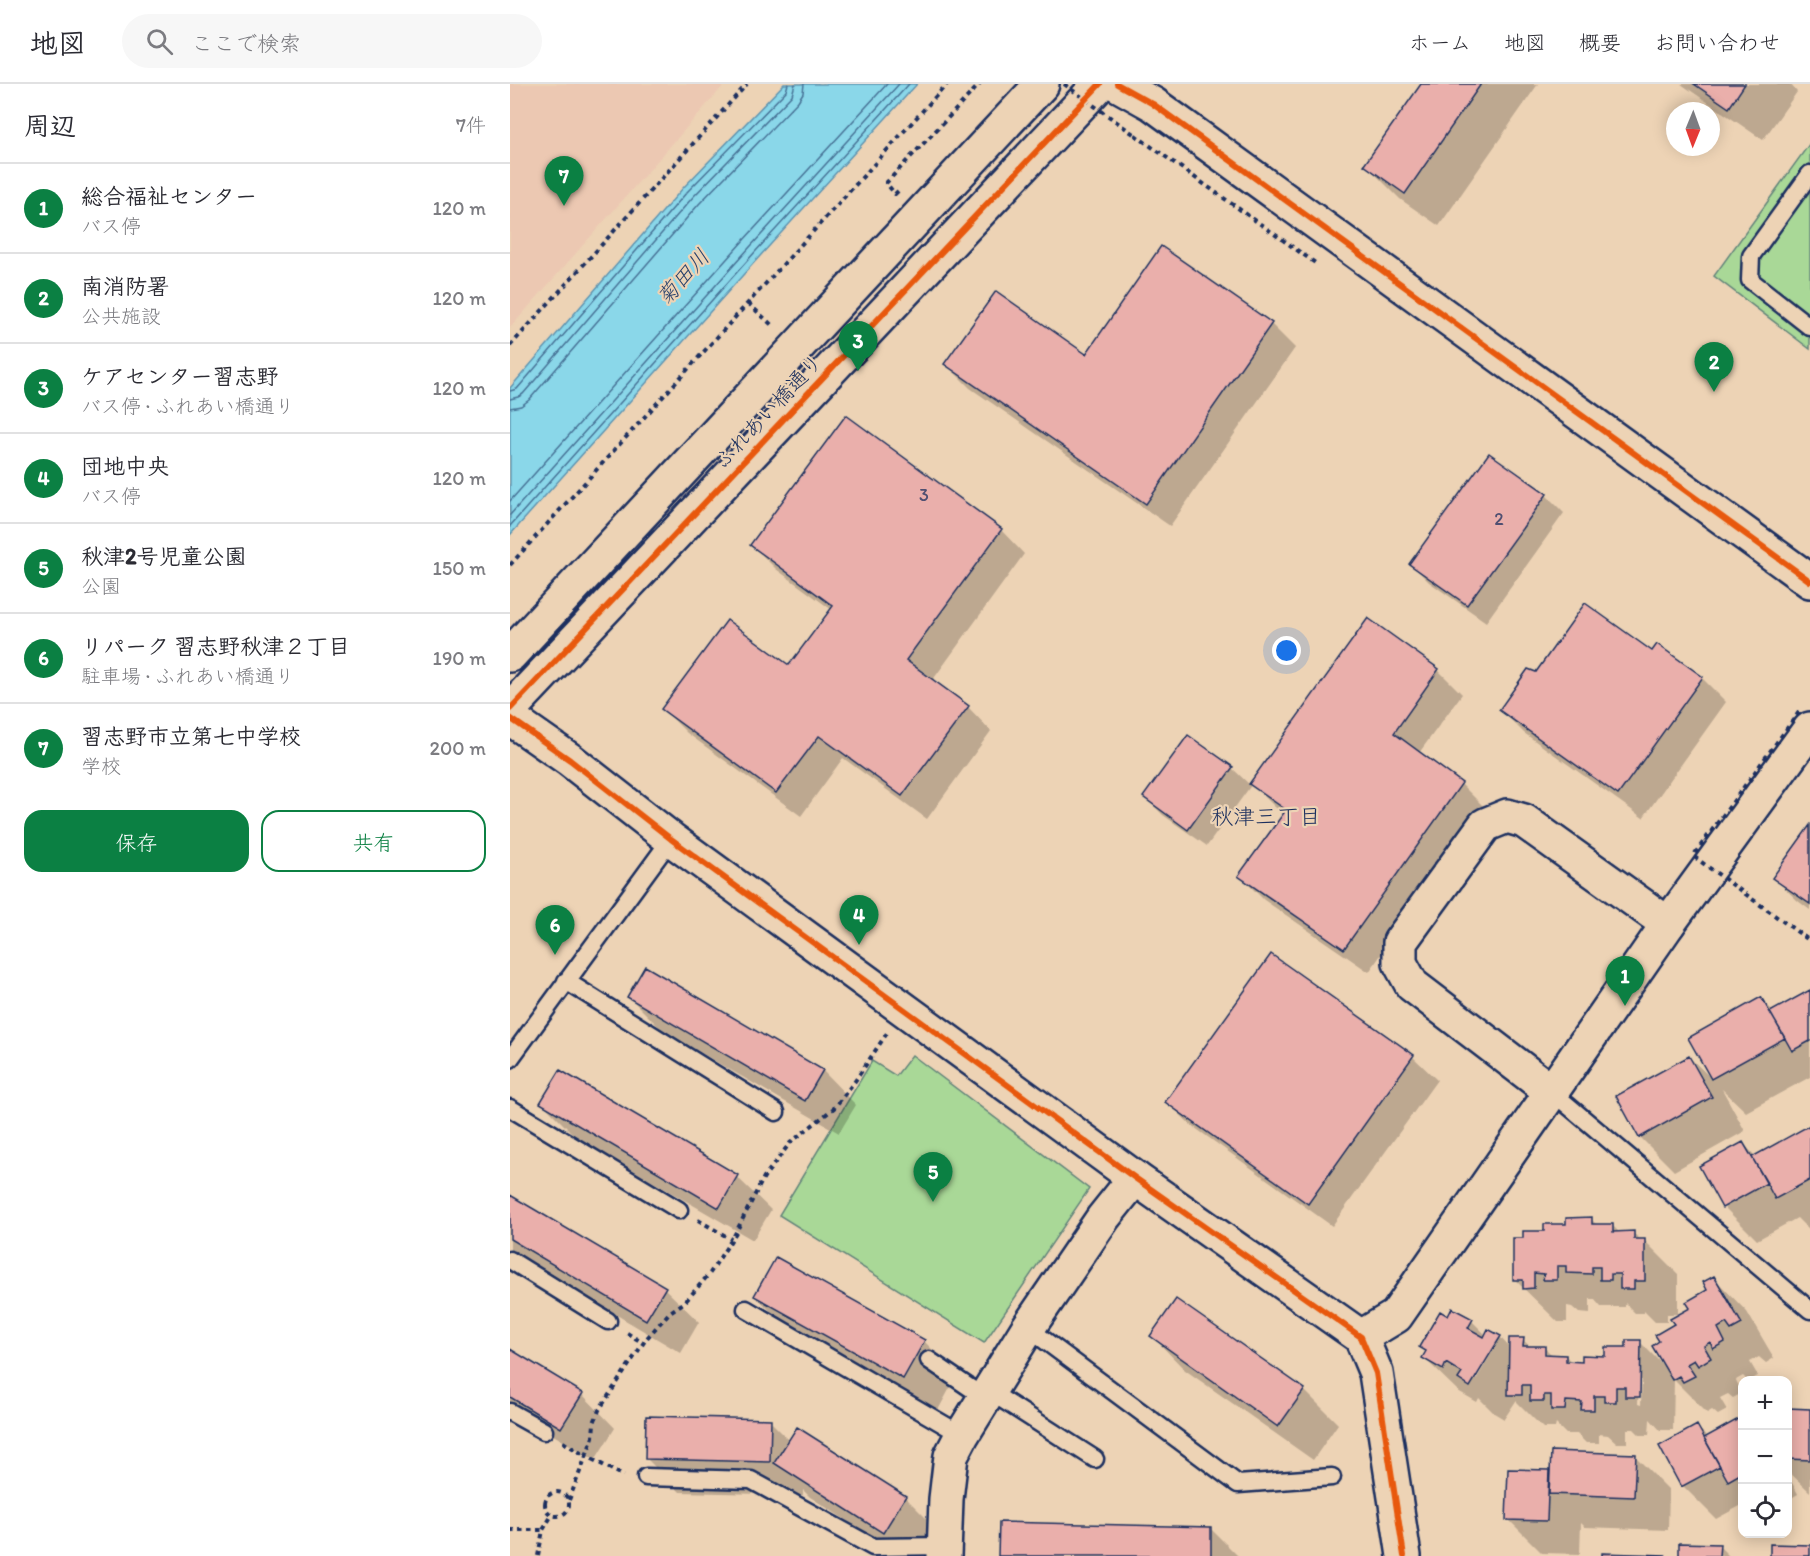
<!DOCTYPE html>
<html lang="ja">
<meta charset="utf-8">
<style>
:root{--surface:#fff;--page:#f7f7f7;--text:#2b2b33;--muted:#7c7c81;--line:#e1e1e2;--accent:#0b8043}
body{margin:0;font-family:Itim,"Klee One",sans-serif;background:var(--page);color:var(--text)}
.controls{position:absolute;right:18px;bottom:18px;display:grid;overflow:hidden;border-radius:12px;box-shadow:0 3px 15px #0003}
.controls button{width:54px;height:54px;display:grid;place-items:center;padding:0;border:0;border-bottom:2px solid var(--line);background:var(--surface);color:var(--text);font:30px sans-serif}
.compass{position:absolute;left:1156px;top:18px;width:54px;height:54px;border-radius:50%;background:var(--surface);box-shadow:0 3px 15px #0003;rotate:181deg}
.you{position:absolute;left:777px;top:567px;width:21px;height:21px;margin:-15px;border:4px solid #fff;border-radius:50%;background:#1a73e8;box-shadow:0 0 0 9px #1a73e833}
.badge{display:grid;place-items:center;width:39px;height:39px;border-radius:50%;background:var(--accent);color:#fff;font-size:20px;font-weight:700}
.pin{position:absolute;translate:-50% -50px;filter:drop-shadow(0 2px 3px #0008)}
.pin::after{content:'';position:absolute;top:32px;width:21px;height:18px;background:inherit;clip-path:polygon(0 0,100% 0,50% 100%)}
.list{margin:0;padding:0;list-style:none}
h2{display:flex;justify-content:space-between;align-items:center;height:78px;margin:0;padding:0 24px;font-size:26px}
h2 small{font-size:20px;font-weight:400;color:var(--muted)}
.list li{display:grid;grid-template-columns:39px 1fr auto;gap:18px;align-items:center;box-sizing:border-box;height:90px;padding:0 24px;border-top:2px solid var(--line)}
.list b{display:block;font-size:22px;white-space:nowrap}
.list p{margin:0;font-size:20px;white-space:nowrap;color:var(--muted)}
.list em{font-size:20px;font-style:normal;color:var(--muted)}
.actions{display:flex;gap:12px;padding:18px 24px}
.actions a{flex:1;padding:14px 0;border:2px solid var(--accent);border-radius:18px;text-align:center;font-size:21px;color:var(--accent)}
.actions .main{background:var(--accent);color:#fff}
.icon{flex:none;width:33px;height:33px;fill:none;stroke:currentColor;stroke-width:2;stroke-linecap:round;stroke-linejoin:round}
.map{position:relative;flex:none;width:1300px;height:1472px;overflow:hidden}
header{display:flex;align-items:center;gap:36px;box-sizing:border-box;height:84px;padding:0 30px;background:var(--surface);border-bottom:2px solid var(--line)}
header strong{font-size:28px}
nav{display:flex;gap:33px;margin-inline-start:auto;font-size:21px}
.search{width:420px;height:54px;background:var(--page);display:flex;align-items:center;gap:15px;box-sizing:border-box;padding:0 21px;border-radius:33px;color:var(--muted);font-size:22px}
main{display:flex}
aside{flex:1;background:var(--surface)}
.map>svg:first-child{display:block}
</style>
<header>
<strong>地図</strong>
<div class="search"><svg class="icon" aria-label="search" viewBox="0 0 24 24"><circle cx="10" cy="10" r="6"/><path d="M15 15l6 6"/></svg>ここで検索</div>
<nav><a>ホーム</a><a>地図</a><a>概要</a><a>お問い合わせ</a></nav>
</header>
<main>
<aside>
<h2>周辺<small>7件</small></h2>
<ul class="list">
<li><span class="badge">1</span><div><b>総合福祉センター</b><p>バス停</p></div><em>120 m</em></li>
<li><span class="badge">2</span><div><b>南消防署</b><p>公共施設</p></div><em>120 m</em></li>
<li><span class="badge">3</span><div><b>ケアセンター習志野</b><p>バス停 · ふれあい橋通り</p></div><em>120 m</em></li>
<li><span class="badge">4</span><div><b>団地中央</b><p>バス停</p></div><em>120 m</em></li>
<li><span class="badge">5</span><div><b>秋津2号児童公園</b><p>公園</p></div><em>150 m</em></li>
<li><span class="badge">6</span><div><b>リパーク 習志野秋津２丁目</b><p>駐車場 · ふれあい橋通り</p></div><em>190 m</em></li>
<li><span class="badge">7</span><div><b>習志野市立第七中学校</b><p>学校</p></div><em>200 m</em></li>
</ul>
<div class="actions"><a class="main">保存</a><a>共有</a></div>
</aside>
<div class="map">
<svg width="1300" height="1472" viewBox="0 0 1300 1472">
<rect width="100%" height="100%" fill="#edd3b5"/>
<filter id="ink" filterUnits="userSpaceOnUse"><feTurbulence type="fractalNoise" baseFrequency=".0167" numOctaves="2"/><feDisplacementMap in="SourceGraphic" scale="12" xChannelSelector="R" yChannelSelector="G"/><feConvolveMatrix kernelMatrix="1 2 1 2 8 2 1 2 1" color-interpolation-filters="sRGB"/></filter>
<g filter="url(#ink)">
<!-- built -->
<path fill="#ecc8b2" d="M0,0H215L0,244Z"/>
<!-- green -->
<path fill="#a9d897" stroke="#62847a" stroke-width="1.5" d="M1300,59V265L1204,192Z
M402,971L579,1105L474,1259L269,1131L362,977L386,992Z"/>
<!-- water -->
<path fill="#8ad7e9" stroke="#5e94b1" stroke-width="1.5" d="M274,0H407L250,172L0,451V304L173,104Z"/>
<!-- shadow -->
<path fill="#0003" fill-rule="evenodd" d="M913,0H1028L929,142L890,115L856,81Z
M1171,0H1280L1287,8L1253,56Z
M651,164L761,240L785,264L660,442L460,304L436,280L576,272Z
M1036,411L1054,429L976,538L919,498L901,480Z
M491,446L514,470L422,597L458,623L481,647L417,735L333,674L291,732L177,649L153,625L279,583L322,526L266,485L242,461Z
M858,536L928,586L952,610L909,669L951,700L974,723L859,888L754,816L730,792L774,730L765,723L742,700L697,762L653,731L635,713L722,684L740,701Z
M1143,570L1192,594L1216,618L1133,734L1014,649L991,626L1026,590Z
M1300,743V826L1288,817L1264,794Z
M136,884L313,987L346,1021L329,1049L153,947L119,913Z
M1300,908V993L1236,1028L1212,1005L1235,1047L1164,1087L1130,1053L1179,973L1203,996L1180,954L1251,915L1264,928Z
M903,973L927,996L822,1142L681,1041L657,1018Z
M32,1019L227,1093L261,1126L243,1156L66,1053Z
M1300,1043V1147L1287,1134L1247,1156L1214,1123L1233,1059L1246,1073Z
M0,1113L155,1205L189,1238L171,1269L0,1168Z
M1081,1135L1088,1142H1103L1110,1149H1123L1131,1156H1134L1168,1190V1230H1157V1238H1145L1134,1227V1229H1125L1115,1219V1223H1091L1084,1215H1080V1230L1069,1229L1062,1223L1057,1222V1238H1048L1004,1195L1014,1156Z
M1204,1194L1237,1228L1264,1274L1256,1279L1249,1273L1240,1278L1248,1292L1240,1296H1237L1233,1292L1226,1296L1232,1309L1223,1314L1218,1310L1210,1314L1217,1326L1208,1331L1202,1326L1197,1329L1164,1296L1163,1346H1150L1140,1335L1139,1351H1130L1124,1345H1117V1359H1107L1098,1351L1089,1350V1359H1076L1067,1350H1056L1046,1340L1045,1344H1033L1006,1317L994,1335L984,1329L969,1314L967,1318L948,1307L914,1274L917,1269L911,1262L938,1234L962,1237L976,1251L990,1253L1000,1264L1013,1256L1021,1263H1034L1043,1272H1056L1062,1279H1074L1097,1273L1117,1265L1130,1258L1153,1281L1166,1241L1199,1206ZM981,1265L983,1267L966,1296L964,1294ZM1129,1296H1132L1131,1321L1128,1320Z
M246,1212L414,1257L447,1291L427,1328L279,1246Z
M642,1252L794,1306L828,1340L803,1376L675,1286Z
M0,1267L72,1310L105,1344L85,1376L0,1325Z
M1278,1326H1300V1408L1278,1387Z
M1231,1335L1232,1421L1206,1435L1173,1402L1187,1343L1198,1353Z
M260,1337L280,1357L288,1345L395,1413L429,1447L413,1472H392L300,1413L293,1406V1411L170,1408L137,1375Z
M1125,1372L1159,1406L1158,1446L1075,1443L1071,1439L1070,1470L1032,1469L998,1435L1038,1388L1041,1391Z
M1278,1391L1288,1410L1278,1416Z
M701,1445L728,1472H490Z
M1209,1462L1219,1472H1170Z"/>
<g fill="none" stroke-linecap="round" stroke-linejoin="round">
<!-- shore -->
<path stroke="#477296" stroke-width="1.5" d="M0,307L7,305L177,108L276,7L278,0
M0,315L8,313L13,310L183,113L282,11L285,0
M0,324L11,322L19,316L189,120L288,17L293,9L294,0
M0,417L233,157L377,0
M0,431L240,163L389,0
M0,442L245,168L399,0"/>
</g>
<!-- building -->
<path fill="#eaafab" stroke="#1b2f5e" stroke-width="1.5" d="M911,0H971L895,110L854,81Z
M1184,0H1235L1219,24Z
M651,162L762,239L636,420L434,280L486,207L576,270Z
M336,331L492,445L396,576L459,622L392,712L309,652L266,709L151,625L217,536L279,581L323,522L240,461Z
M979,369L1037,410L957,521L899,480Z
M1075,519L1142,567L1147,560L1193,593L1108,711L989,626L1018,585L1026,588Z
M858,534L929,585L884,649L952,699L834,865L728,792L776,726L739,700Z
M678,651L723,683L678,746L633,713Z
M1300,741V820L1262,794Z
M761,870L904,971L798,1120L655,1018Z
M135,882L313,986L295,1017L117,913Z
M1300,906V957L1282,967L1260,928Z
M1251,913L1275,954L1201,995L1178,954Z
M1179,972L1202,1013L1129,1054L1106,1012Z
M50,986L228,1091L209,1124L30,1019Z
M1300,1041V1096L1265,1115L1242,1073Z
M1233,1058L1257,1099L1212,1124L1189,1082Z
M0,1111L156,1203L136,1236L0,1155Z
M1082,1133V1140H1103V1148L1124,1147V1155H1135V1197H1124V1205H1110V1190H1101V1196H1090V1183H1082V1190L1056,1189V1182H1047V1196H1033L1034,1190L1024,1189V1204L1013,1205V1196H1003V1154H1013V1147H1034V1140H1056V1134Z
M266,1173L415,1256L393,1295L244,1212Z
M1204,1192L1232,1240L1221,1246L1216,1239L1208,1244L1215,1258L1203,1265L1200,1258L1194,1262L1201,1274L1188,1282L1184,1276L1177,1280L1185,1292L1173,1298L1169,1292L1162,1296L1142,1262L1149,1257L1145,1251L1164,1240L1160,1235L1180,1224L1176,1218L1197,1206L1193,1198Z
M666,1215L795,1305L768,1343L640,1252Z
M942,1224L963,1235L958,1244L974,1253L978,1245L991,1252L960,1303L948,1295L952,1289L936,1279L933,1286L912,1274L916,1267L909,1263L930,1227L938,1232Z
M999,1254H1014L1013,1262H1035V1270L1056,1271V1277L1072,1278V1271L1095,1272V1263H1116V1256H1131L1130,1313H1115V1303H1106V1318H1094V1312H1084V1326H1071L1072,1318L1056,1317L1055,1326H1041V1311H1034V1317H1020V1301H1012V1311H998Z
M0,1265L73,1309L51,1344L0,1313Z
M1278,1324L1300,1325V1376L1278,1375Z
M136,1332L261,1335L260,1378L135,1375Z
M1232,1333V1389L1218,1397L1194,1354Z
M1187,1341L1210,1382L1171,1403L1149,1362Z
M287,1343L396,1412L373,1449L264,1379Z
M1041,1367L1126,1370L1124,1413L1039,1410Z
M998,1385L1039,1386L1037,1437L996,1436Z
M489,1438L701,1443V1472H488Z
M1169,1459L1210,1460L1209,1472H1169Z
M1260,1460L1300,1461V1472H1260Z
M1092,1469L1155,1471L1154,1472H1092Z"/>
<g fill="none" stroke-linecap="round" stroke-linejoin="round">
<!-- service casing -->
<g stroke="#1b2f5e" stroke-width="21">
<path id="service" d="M1300,90L1241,172L1240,196L1300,243
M56,897L266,1028
M0,975L161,755
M1042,1008L1300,1226
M0,1024L169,1126
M0,1176L98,1237
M236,1225L452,1351
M518,1244L728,1400L822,1393
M419,1276L475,1314
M479,1307L585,1375
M0,1328L34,1347
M136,1393L241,1396L363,1463L434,1462"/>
</g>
<!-- minor casing -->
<g stroke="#1b2f5e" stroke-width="38">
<path id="minor" d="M1042,1008L902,901L890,879V858L975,741L997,732L1014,737L1158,840
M434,1472L436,1415L441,1372L452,1351L518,1244L593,1134L625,1094"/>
</g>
<!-- tertiary casing -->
<g stroke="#1b2f5e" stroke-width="38">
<path id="tertiary" d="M607,0L643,20L1300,497
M0,571L532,0
M0,625L590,0
M0,634L60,676L161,755L625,1094L851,1253L866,1289L894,1472
M851,1253L886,1232L1158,840L1300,645"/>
</g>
<!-- path -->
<path stroke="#1b2f5e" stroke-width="4" stroke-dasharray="4.5 4.5" stroke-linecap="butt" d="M625,51L808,181
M388,107L385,110L376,99L470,0
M238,219L264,243
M0,262L237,0
M0,481L437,0
M188,1136L221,1155
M117,1249L133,1259
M53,1358L76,1372L83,1353L84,1339L89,1326L136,1255L160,1228L175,1218L200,1189L225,1150L254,1093L280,1059L324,1024L345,997L377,949
M35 1420a12 12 0 1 1 24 0a12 12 0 1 1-24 0Z
M59,1416L76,1372L114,1392
M0,1446H33
M28,1472L33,1446L42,1431"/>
<!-- service -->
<use href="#service" stroke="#edd3b5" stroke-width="16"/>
<!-- minor -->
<use href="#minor" stroke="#edd3b5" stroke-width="33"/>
<!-- tertiary -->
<use href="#tertiary" stroke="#edd3b5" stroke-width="33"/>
<!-- path-bridge -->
<path stroke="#1b2f5e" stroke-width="4" stroke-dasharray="4.5 4.5" stroke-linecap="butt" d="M554,0L625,51
M1289,628L1183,772L1300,857"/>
<!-- cycleway casing -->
<g stroke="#edd3b5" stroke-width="10">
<path id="cycleway" d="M607,0L643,20L1300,497
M0,625L590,0
M0,634L60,676L161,755L625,1094L851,1253L866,1289L894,1472"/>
</g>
<!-- cycleway -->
<use href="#cycleway" stroke="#e8590c" stroke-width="6"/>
</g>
</g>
<g text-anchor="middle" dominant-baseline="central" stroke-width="4.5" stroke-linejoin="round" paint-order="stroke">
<!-- number labels -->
<g font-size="18" fill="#4f4f71">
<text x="414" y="411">3</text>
<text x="989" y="435">2</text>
</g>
<!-- street labels -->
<g font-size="21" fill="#1b2f5e" stroke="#edd3b5">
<text transform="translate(258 327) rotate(-47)">ふれあい橋通り</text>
</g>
<!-- water labels -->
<g font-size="22" font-style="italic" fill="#26406c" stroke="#edd3b5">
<text transform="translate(173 193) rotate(-48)">菊田川</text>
</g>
<!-- neighbourhood labels -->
<g font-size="22" fill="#1b2f5e" stroke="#edd3b5">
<text x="756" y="732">秋津三丁目</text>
</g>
</g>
</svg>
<div class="controls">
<button>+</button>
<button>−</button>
<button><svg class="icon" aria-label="locate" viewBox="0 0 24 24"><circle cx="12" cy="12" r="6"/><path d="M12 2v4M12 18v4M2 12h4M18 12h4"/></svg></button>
</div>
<svg class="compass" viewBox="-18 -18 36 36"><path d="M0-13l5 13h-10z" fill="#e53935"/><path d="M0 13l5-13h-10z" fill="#7c7c81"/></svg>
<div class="you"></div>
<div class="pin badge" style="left:1115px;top:922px">1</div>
<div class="pin badge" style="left:1204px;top:308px">2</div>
<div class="pin badge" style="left:348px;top:287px">3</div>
<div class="pin badge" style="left:349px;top:861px">4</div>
<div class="pin badge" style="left:423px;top:1118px">5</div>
<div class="pin badge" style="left:45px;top:871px">6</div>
<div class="pin badge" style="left:54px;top:122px">7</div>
</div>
</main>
